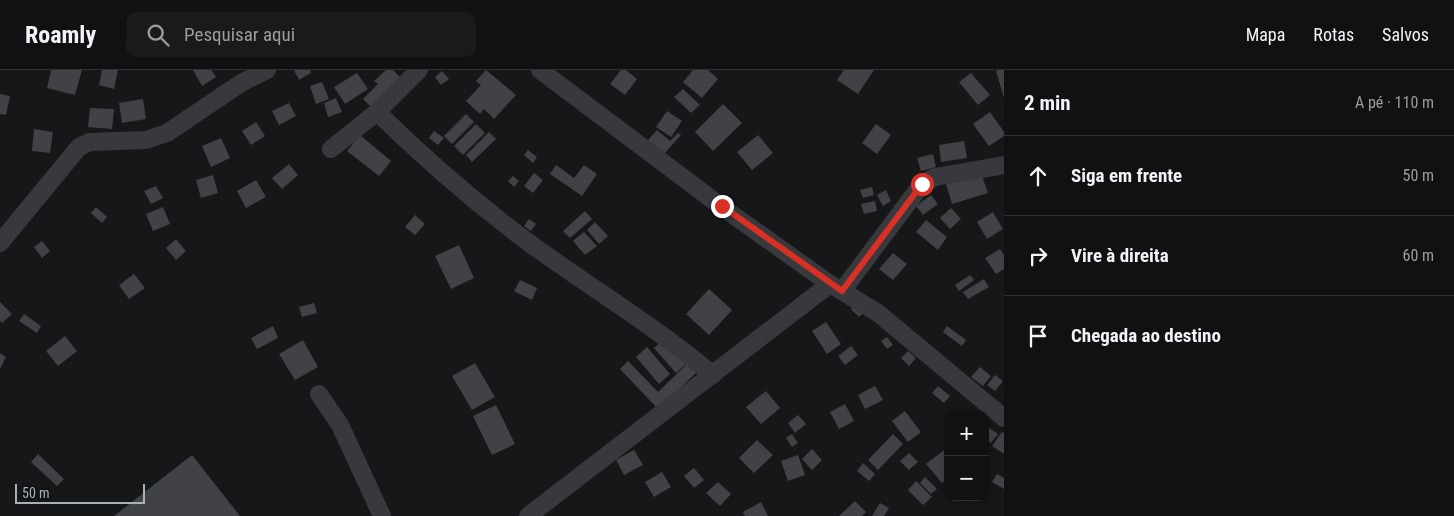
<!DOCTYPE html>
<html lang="pt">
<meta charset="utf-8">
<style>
:root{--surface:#101112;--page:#191a1b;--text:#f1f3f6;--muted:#9c9d9f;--line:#303132}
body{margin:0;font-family:"Roboto Condensed",sans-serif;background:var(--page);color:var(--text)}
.controls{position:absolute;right:15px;bottom:15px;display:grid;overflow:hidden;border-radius:10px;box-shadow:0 2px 8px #0003}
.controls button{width:45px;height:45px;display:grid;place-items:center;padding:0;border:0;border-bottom:1px solid var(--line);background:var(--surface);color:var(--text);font:25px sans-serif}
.scale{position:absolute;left:15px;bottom:12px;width:130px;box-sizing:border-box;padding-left:5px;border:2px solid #a9afb8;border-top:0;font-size:14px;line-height:18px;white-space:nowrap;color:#a9afb8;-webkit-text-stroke:4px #111213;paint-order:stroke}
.stop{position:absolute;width:15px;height:15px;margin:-11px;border:4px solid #d93025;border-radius:50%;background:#fff}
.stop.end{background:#d93025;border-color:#fff;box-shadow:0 1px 5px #0008}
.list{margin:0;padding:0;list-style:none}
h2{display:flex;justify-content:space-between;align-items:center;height:65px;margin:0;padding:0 20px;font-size:21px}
h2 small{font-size:16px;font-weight:400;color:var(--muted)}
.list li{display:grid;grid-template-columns:32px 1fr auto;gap:15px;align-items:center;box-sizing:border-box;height:80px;padding:0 20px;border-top:1px solid var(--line)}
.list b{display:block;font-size:19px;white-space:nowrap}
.list em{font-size:16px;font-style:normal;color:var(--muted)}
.icon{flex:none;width:28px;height:28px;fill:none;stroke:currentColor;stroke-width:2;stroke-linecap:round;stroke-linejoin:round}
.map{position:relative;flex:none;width:1004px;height:446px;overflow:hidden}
header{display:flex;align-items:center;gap:30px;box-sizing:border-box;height:70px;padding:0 25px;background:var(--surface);border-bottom:1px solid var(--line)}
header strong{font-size:24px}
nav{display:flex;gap:28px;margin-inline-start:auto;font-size:18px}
.search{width:350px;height:45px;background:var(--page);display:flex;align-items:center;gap:12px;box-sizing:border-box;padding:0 18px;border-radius:10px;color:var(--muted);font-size:19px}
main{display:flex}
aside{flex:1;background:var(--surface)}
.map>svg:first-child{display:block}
</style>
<header>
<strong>Roamly</strong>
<div class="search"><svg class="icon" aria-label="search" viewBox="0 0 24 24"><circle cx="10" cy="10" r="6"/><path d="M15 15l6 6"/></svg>Pesquisar aqui</div>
<nav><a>Mapa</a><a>Rotas</a><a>Salvos</a></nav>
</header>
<main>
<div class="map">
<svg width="1004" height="446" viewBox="0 0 1004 446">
<rect width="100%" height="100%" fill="#161718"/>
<!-- building -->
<path fill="#414245" d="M51,0H82L75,25L47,18Z
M102,0H118L114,19L99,15Z
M193,0H211L216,7L202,16Z
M294,0H310L311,3L299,10Z
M386,0H393L403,10L374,40L363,29L378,14L374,11Z
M486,0L516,25L494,49L484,39L480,44L466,31L481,15L476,11Z
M621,0H626L637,9L625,25L610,14Z
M693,0H708L718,9L702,28L683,12Z
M844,0H874L858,24L837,10Z
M998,0H1004V28L996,1Z
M442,1L449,9L441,15L435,7Z
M357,3L368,19L345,34L334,17Z
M971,3L990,25L978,35L959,12Z
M322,12L329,29L316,34L310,16Z
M683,19L700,35L691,43L674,27Z
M0,24L10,26L6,45L0,44Z
M336,28L342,42L328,47L324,33Z
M143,29L146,49L122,53L119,33Z
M289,33L296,46L279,55L272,41Z
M723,34L742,53L713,81L695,62Z
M90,38L114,39L112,59L88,57Z
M667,41L682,51L671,67L656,57Z
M990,42L1004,62V66L989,76L973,54Z
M466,44L474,52L452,74L444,66Z
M256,52L265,66L251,75L242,61Z
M476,54L485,63L463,85L454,76Z
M876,54L891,65L877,84L862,73Z
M34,59L53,62L50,83L32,81Z
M657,60L670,71L678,63L681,65L664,84L648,70Z
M434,61L444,68L438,75L429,68Z
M489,62L496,69L472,92L466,85Z
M360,65L391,91L379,106L347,81Z
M758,65L773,83L752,100L737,82Z
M221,68L230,88L211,97L202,76Z
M964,71L967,88L941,92L939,75Z
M528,80L537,87L533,93L524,85Z
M933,84L936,97L921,101L917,88Z
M289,94L298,105L282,119L272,108Z
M556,95L574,108L584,95L597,104L582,126L550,104Z
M534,103L543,110L533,123L524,116Z
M981,103L988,123L952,134L946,114Z
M213,105L218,123L201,128L196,110Z
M513,106L519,111L514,117L508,111Z
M256,110L266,127L246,138L237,121Z
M156,116L163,128L151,134L144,121Z
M872,117L874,125L863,128L860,120Z
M886,120L891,131L883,136L877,125Z
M931,125L938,134L923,145L916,136Z
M875,131L877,141L864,144L861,134Z
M96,137L107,147L102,153L91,143Z
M163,137L170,154L153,161L146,144Z
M951,138L961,149L950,159L940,148Z
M585,141L592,149L570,168L563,161Z
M993,142L1003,159L987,169L977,152Z
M415,145L425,154L415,165L405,157Z
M529,149L536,154L531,161L524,156Z
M926,150L947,167L938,180L916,162Z
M595,152L608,166L599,174L587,160Z
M584,162L597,176L585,185L573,171Z
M176,169L186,181L176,190L166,178Z
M42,171L50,181L42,188L34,177Z
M459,175L474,208L451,219L435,186Z
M1000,179L1004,185V199L996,204L985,188Z
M893,183L907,194L893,210L879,199Z
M134,204L145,218L129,229L119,215Z
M970,205L974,210L959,221L955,215Z
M984,209L989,217L968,229L963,222Z
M520,210L537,218L532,230L514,221Z
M709,219L732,240L709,265L686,244Z
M0,232L12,244L2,253L0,251Z
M314,233L317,243L302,247L299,237Z
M855,234L864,242L859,247L851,239Z
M24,244L41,256L37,263L19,251Z
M826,252L841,274L827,284L812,261Z
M273,256L278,268L257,279L251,268Z
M947,256L966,270L962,276L943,262Z
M65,266L77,281L58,296L46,281Z
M887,267L893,275L887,279L881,271Z
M664,269L686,294L676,303L654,278Z
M303,270L318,297L295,310L279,284Z
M851,276L858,285L845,295L838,286Z
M647,277L670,304L659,314L636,287Z
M908,281L916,288L909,296L901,288Z
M0,283L6,287L0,299Z
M628,291L658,322L690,291L698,301L658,339L620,299Z
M475,293L495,327L472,340L452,306Z
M980,297L991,306L983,316L971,307Z
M995,305L1003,311L995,321L987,315Z
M875,316L883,330L865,339L858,325Z
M938,316L950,326L944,333L932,323Z
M766,321L780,338L761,354L746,337Z
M845,334L854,351L839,359L830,342Z
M496,335L515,374L492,385L473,346Z
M905,341L921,362L908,372L892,351Z
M798,345L806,354L795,363L788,353Z
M985,355L998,364L991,373L985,369Z
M1002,362L1004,363V384L992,376Z
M792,364L798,373L792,377L786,368Z
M893,364L903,374L878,400L868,390Z
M757,370L773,385L754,403L739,388Z
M948,377V408L942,413L926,394Z
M812,379L822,390L812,400L802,389Z
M634,380L643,395L624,405L616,390Z
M909,383L918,392L909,400L900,391Z
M38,384L64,409L57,416L31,392Z
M192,385L240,446H114Z
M798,385L805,405L788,411L781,391Z
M863,393L875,404L869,411L857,401Z
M694,398L704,410L694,418L684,406Z
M662,402L671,417L654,427L645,412Z
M997,404L1004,408V419L992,412Z
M925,407L937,419L931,424L920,413Z
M916,411L932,427L923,435L908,420Z
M718,412L731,424L720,436L706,423Z
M855,431L866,442L862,446H839Z
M761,432L768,446H745L743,442Z
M880,433L889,438L884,446H872Z"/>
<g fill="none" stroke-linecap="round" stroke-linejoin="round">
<!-- minor -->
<path stroke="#38393d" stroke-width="18" d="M540,0L722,137L830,214L878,243L1004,348
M377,42C425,89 478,135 532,175C593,219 656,257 713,305
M331,79L377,42L419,0
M0,173L79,77L90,72L146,70L167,63L241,13L267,0
M842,221L922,114L935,107L1004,95
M319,324L340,355L382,446
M528,446L830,214"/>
</g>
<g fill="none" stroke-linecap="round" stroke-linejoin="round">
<!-- route -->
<path stroke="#d93025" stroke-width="6" d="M722,136L842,221L922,114"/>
</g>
</svg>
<div class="controls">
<button>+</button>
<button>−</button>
</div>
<div class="scale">50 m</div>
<div class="stop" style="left:922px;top:114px"></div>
<div class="stop end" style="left:722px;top:136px"></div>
</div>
<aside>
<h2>2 min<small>A pé · 110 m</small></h2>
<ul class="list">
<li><svg class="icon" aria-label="ahead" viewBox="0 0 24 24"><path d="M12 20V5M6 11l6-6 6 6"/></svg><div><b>Siga em frente</b></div><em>50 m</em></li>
<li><svg class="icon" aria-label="right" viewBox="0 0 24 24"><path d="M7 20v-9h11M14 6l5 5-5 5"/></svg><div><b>Vire à direita</b></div><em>60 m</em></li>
<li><svg class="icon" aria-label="arrive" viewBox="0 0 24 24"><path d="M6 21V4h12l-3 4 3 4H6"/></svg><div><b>Chegada ao destino</b></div></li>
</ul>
</aside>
</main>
